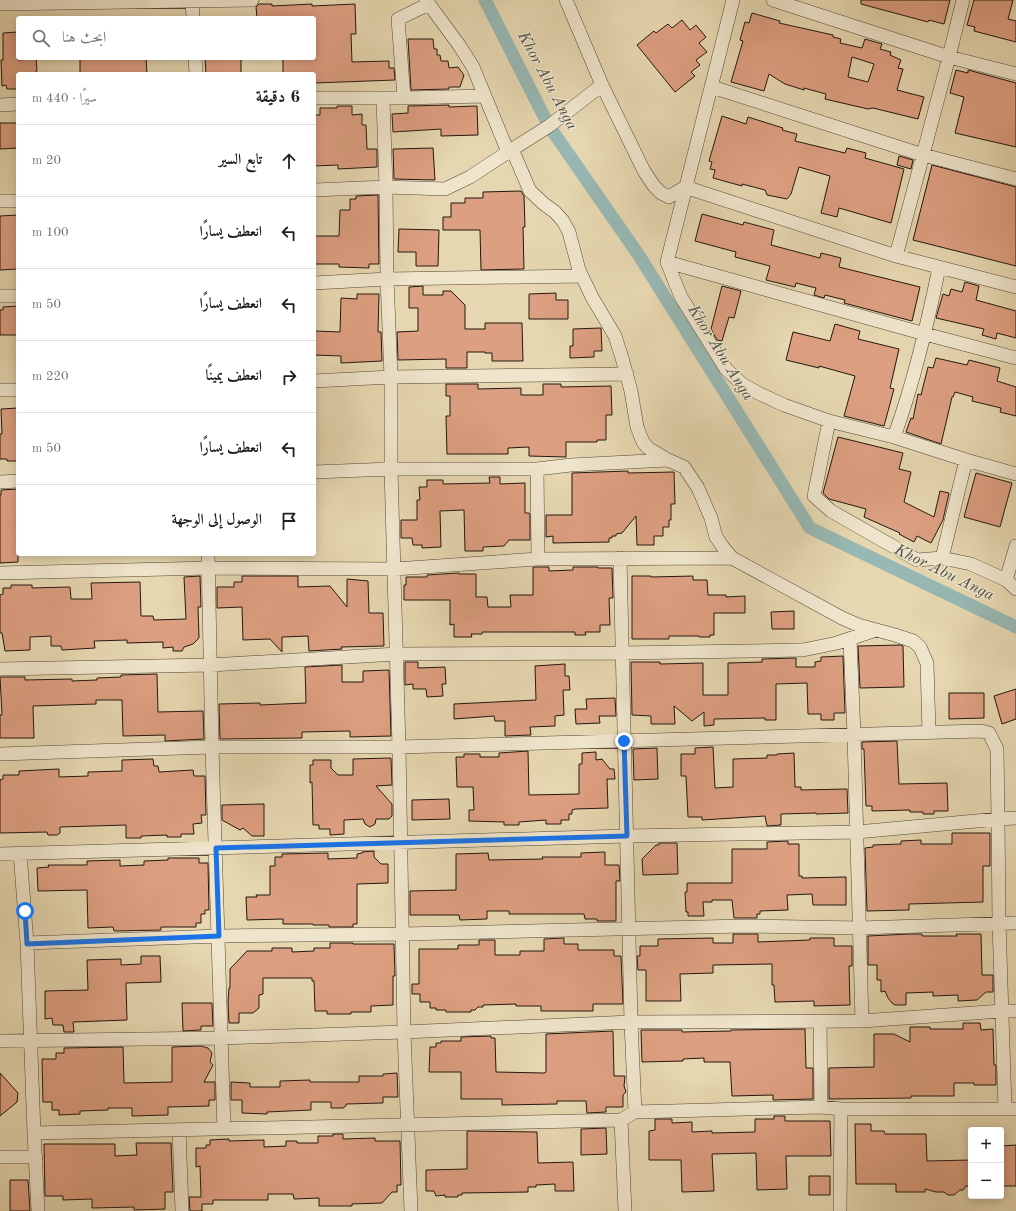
<!DOCTYPE html>
<html lang="ar">
<meta charset="utf-8">
<style>
:root{--surface:#fff;--page:#f2f2f2;--text:#202124;--muted:#757577;--line:#e0e0e0}
body{margin:0;font-family:"Old Standard TT",Amiri,serif;background:var(--page);color:var(--text);direction:rtl}
.controls{position:absolute;right:12px;bottom:12px;display:grid;overflow:hidden;border-radius:4px;box-shadow:0 2px 10px #0003}
.controls button{width:36px;height:36px;display:grid;place-items:center;padding:0;border:0;border-bottom:1px solid var(--line);background:var(--surface);color:var(--text);font:20px sans-serif}
.stop{position:absolute;width:12px;height:12px;margin:-9px;border:3px solid #1a73e8;border-radius:50%;background:#fff}
.stop.end{background:#1a73e8;border-color:#fff;box-shadow:0 1px 4px #0008}
.list{margin:0;padding:0;list-style:none}
h2{display:flex;justify-content:space-between;align-items:center;height:52px;margin:0;padding:0 16px;font-size:17px}
h2 small{font-size:13px;font-weight:400;color:var(--muted)}
.list li{display:grid;grid-template-columns:26px 1fr auto;gap:12px;align-items:center;box-sizing:border-box;height:72px;padding:0 16px;border-top:1px solid var(--line)}
.list b{display:block;font-size:15px;white-space:nowrap}
.list em{font-size:13px;font-style:normal;color:var(--muted)}
.icon{flex:none;width:22px;height:22px;fill:none;stroke:currentColor;stroke-width:2;stroke-linecap:round;stroke-linejoin:round}
.map{position:relative;flex:none;width:1016px;height:1211px;overflow:hidden;direction:ltr}
.search{position:absolute;background:var(--surface);box-shadow:0 2px 10px #0003;left:16px;top:16px;width:300px;height:44px;display:flex;align-items:center;gap:10px;box-sizing:border-box;padding:0 14px;border-radius:4px;color:var(--muted);font-size:15px}
.panel{position:absolute;background:var(--surface);box-shadow:0 2px 10px #0003;left:16px;top:72px;width:300px;height:484px;border-radius:4px;direction:rtl}
.map>svg:first-child{display:block}
</style>
<div class="map">
<svg width="1016" height="1211" viewBox="0 0 1016 1211">
<rect width="100%" height="100%" fill="#e6d7b0"/>
<filter id="stains"><feTurbulence type="fractalNoise" baseFrequency=".005" numOctaves="4"/><feColorMatrix values="0 0 0 0 .2 0 0 0 0 .09 0 0 0 0 .02 0 0 0 .5 -.17"/></filter>
<radialGradient id="worn" r=".72"><stop offset=".6" stop-color="#630" stop-opacity="0"/><stop offset="1" stop-color="#630" stop-opacity=".3"/></radialGradient>
<g fill="none" stroke-linecap="round" stroke-linejoin="round">
<!-- canal -->
<path stroke="#98b8b4" stroke-width="13" d="M485,0L549,126L638,254L810,528L1016,627"/>
</g>
<!-- building -->
<path fill="#dd9f81" stroke="#22170f" fill-rule="evenodd" d="M861,0H950L944,24L929,20L928,22L861,4Z
M974,0H1013L1008,19L1016,21V42L974,31L975,27L967,25Z
M259,4H272V6L312,4V6L355,4L356,34H351L352,62L389,61V68H394L395,80L314,83V74H283V58H314V18H257L256,7Z
M752,13L780,21L779,23L833,35V37L841,39L840,43L862,48L865,39L882,44L880,49L891,52L890,55L901,60L898,68L903,69L897,90L924,97L918,119L873,108L868,109L825,99L826,94L804,88V90L785,84L769,74L764,91L731,82L743,41L740,40L745,22L749,23ZM852,57L874,64L868,82L848,77Z
M682,20L690,30L696,25L706,37L699,43L707,52L696,60L700,65L691,72L695,76L675,92L637,45L654,31L656,33L668,24L672,28Z
M18,32V60L36,59L37,71L33,74H18V89H7L6,85L2,86L1,60H3V33Z
M408,39H433L434,49H437V55H440L441,61H448L449,68L458,67L464,75L460,87H449V89L411,90Z
M116,58H146L147,74H80V59Z
M205,58H241V74H206Z
M956,70L968,73V70L1016,83V147L955,133L964,97L950,93Z
M449,105V107L477,106L478,135L441,136V129L393,132L392,114L408,113V106Z
M337,106H352V115L362,114V125H366L367,149H377V167L338,169V165L314,166V115H320V108H337Z
M722,116L746,124L748,117L783,128L782,130L797,134L795,141L845,153L847,148L866,153L865,158L904,169L891,223L839,208L837,217L821,213L830,176L799,167L791,194L787,199L767,195L765,190L742,184V186L713,178L715,170L710,169L712,162L709,161Z
M0,123H18V148L0,149Z
M433,148L435,180L394,179L393,149Z
M899,156L913,160L911,169L897,165Z
M932,165L1016,187V266L913,240Z
M521,191L524,196L525,227H523L524,269L481,270L480,230H443V217H451V203H465V198H483V192Z
M378,195L379,264H369V268L339,267V264H315L314,236H339L340,210H350V199H356V196Z
M702,214L743,225L744,222L774,230L771,245L820,258L821,253L841,258L839,267L920,287L912,321L844,303L845,300L825,295L824,298L814,295L816,288L796,283L795,287L766,280L770,266L735,257L736,252L695,241Z
M18,215V269L0,270V216Z
M399,229L439,230L438,266H416V252H398Z
M965,282L979,286L976,300L1016,311V338L997,333L996,339L982,335L984,329L936,318L943,294L949,296L951,289L962,292Z
M423,286V295H443V291H451L465,305V329H485V323H522L523,361H492V353H485V352H467V368H446V359L398,360L397,332L418,331V308H409V287Z
M722,286L741,291L734,318L729,317L722,341L717,340L711,329Z
M556,293V300H568V319H529V294Z
M357,294H379L378,332H381L382,361L341,363V356L314,355V331L340,332L341,298L357,299Z
M18,306V335H0V310H3V307Z
M835,324L860,331L858,339L899,349L890,388L894,389L884,426L844,416L855,376L819,366V368L786,360L793,332L830,341Z
M601,328L602,351H594V357L570,358V346H573V329Z
M936,358L967,365L969,360L1000,368L997,381L1016,387V416L1000,412L1001,408L972,401L973,397L955,392L953,397H952L941,444L906,432L911,418L913,419L918,394L921,395L928,367L933,368Z
M446,384H478V389L521,388V395H543V384H561V387L611,386L612,415H606V440H597V442H566V457L529,456V447L508,448V454H447L446,416H450V396H446Z
M18,408V461H7V459H0V434H2L1,409Z
M838,437L903,453L899,469L911,472L904,502L934,517L940,491L949,493L943,520L931,543L917,536L914,542L899,534L900,533L864,517L866,509L829,499L823,493Z
M628,471V473L674,472L675,504H671V520H669V527H663V536H654V545H637L636,516L622,533L616,534V536H612V538H609V542L553,543V536L546,537V515H572V473Z
M976,473L1012,483L1000,527L964,517Z
M489,477H500V484L525,483V513H529L530,515V540H509L504,546L483,547V551H465L464,510L440,511L441,547L422,548V545H413L412,538H401V520H417V500H420L419,487H427V480H443V484L490,483Z
M18,489V562L0,563V495H1V490Z
M533,567H549V571L573,570V567H598V568H612L613,598H609L610,625H600V632H585L586,635H575V632H482V634H471L472,637H454V624L450,625V600H404V585H406V577H427V575L459,573V574H476V597H487L488,607H511L510,595H533Z
M200,576L201,607H198L199,638L193,644L184,647L182,651H173V647L163,648V642L127,643V640L94,641L95,648L62,650L61,646H51V636L30,637V650L5,651L2,633H0V595L3,594V588H11V585H32V588L70,587L71,599H92L91,583L140,582L141,616H153L154,620L186,619L184,577Z
M242,576H298V587L330,586L347,607V579L368,581L369,613H383L384,646L341,647L342,649L309,651L308,636L282,637V652L270,639L243,640L242,607L217,608V587H234V582H242Z
M632,576H651V577L693,576V580H707L708,595H726V597L745,596V613H714V635H710V637H699V636H669V639H632Z
M794,611V629H772L771,612Z
M901,645L903,646L904,687L860,688L858,646Z
M843,656L845,713H834V720H821V714H808L807,683L776,684V720H765V718L714,719V725L704,726V712L692,721L674,706L675,724H651V716L632,715L631,662H660V664L703,663V695H728V663L762,662V659L796,658V667H815V662L821,661V657Z
M405,662H418V668L445,667L446,684H442L443,696L427,697L426,689H413V684L405,685Z
M565,664V676H569L570,690H563L564,715L555,716V726L530,727L531,735L505,736V721H495L494,716L454,719V704L536,700L535,666Z
M342,665V682H363V671L389,670L391,736L350,737V731L302,732V738L220,739L219,704L260,703V705L306,703L305,667Z
M157,674L158,712L203,711L204,739L165,741V735L123,736L122,700H96V704L33,706L34,738H0V715H2L0,677H25V680L72,679V681L97,680V678L121,677V675Z
M1016,689V719L1002,724L994,696Z
M949,693H984V718L949,719Z
M615,698L616,716H599L600,723L576,724L575,709H587L586,699Z
M897,741L899,784L947,783L948,811H934V814H923V812H910V810L872,811V806H866L864,749H862V742Z
M713,747L715,788L733,787V759L767,758V755H777V754L794,753L795,787H801V790L847,789L848,813L816,814V813L781,814V825L767,826L765,816L702,820V817H688L686,776H681V754H695V748Z
M657,748L658,779L634,780L633,749Z
M528,751L529,795L579,794V764H582V753L596,752V760L602,759L610,769H614L615,779H607L608,808L575,809L572,810V814H569V820H561V824H546V820L519,822V825H504V822L469,821V810H474L473,787H457L456,757H464V754H480V757H499V753Z
M391,758L392,785L376,786L392,804V816L389,819H376L375,824L370,827L365,824L363,819L344,820V834L330,835V829H319V825H313L312,782L310,783V765H313V760H331V768L338,775H353V759Z
M153,759L154,766H158L159,772L193,770L194,776H205L206,815H201L202,823L193,824L194,834H181V837H167V835L141,836V838H126V825L60,827V833L57,835H48L47,832L0,833V780L3,779V775H19V771L59,769V777L88,776V772L122,771V760Z
M449,799L450,819L412,820V800Z
M264,804V836H252L243,828L240,830L222,820V805Z
M952,833H990V866H983V902L909,904V910L867,911L865,848L873,847V845L901,844V841L921,840V844H952Z
M788,841V844H799V876H802V878L846,877V905H813L812,894L787,895L788,910L760,911V914H757V918H734L732,900H712V902H703L704,916H688V912H686L685,892H687V883H732V849H767V842Z
M659,843H677L678,874L643,875L642,859L656,845H659Z
M374,851V857L381,864H388V883L357,884V924H353V927H329V925H313V924H283V919L247,920L246,897H257L256,895H270V866H275V857H282V854L328,853V859L357,858V854L362,853V852Z
M605,852V865H619L620,881H616V921H597V919H585L584,914H509V911H487V919L460,920L459,915H410V891L456,890V854L488,853L489,860L543,859L542,857H581V853Z
M168,858H199V863H208L209,910H205V914H201V923H196V927H161V930L114,931L113,927L88,928L87,890L38,891L37,868L49,867L48,865H87V861L120,860V866L144,865V861L168,860Z
M733,934H758V942L810,940V938H834V946H852V966H849L850,1005L814,1006V1001L775,1002L774,985H772V964L713,965V973L680,974L681,1001H646V970H638L637,956H640V946H658V939L713,938V943H733Z
M910,934H922V936H957L956,934H981L982,975H993V992H986L977,1000L958,1001V995L933,996V992L906,993V1005H895L892,1003L888,998L885,991L881,992V980H877V965H868V936Z
M564,938V944H578V950H614V956H621L623,1004H593V1011H541V1006H516V1004L483,1005V1007H478L475,1010H471V1012H446V1010H436V1008H430V1002H420V994H412V984H419V949H458V945H479V940H495V955H520V951H544V939Z
M330,943H353V944H394L395,976H393V1005L371,1006V1012H351V1014H327V1011H315L314,981H312V978H263V994L259,995V1008L253,1013H239V1023H229L228,1002L229,988H230V969L247,951H272V948H292V952L314,951V948H330Z
M141,956H160L161,982L126,983L127,1020L73,1022L74,1032H64L63,1025H53L52,1018L45,1019V991L88,990L87,960L121,959V965L141,964Z
M182,1003H212L213,1026H201V1030L183,1031Z
M963,1023H980L981,1030L993,1029L994,1065H996V1085H974V1083H954V1096H911V1098L829,1099V1068L874,1067V1034H894L910,1042V1027H930V1029H963Z
M805,1029L806,1068H813V1099L773,1100V1095L732,1096L730,1062H704V1058L683,1059V1061L642,1062L641,1030H682V1032L731,1031V1030Z
M613,1031L614,1076H625L624,1086L626,1092L623,1095V1107H606V1112L587,1113L586,1101H557V1104L502,1105V1099H461V1072H429L430,1047H436V1043H441V1041H461V1037L491,1036V1038H495L496,1072L544,1073L546,1072V1034Z
M201,1046L208,1048L212,1053L210,1062L213,1065L204,1082H215V1100H209V1106L168,1107V1115L132,1116V1108H108V1110L80,1111V1114L59,1115V1110H52V1102H43L42,1059H56V1053H64V1048L123,1047L124,1083L172,1082V1047Z
M0,1073L18,1093L17,1102L0,1116Z
M397,1073L398,1097H383V1103L346,1104V1106L343,1108H331V1102H311V1110L267,1112V1114L242,1113V1100H231V1082L250,1083V1087H280V1081L310,1080V1082H359V1076H383V1074Z
M774,1116H785V1121H830L831,1156H786L787,1189L757,1190L756,1153L712,1154L714,1191L682,1192L681,1160H649V1131L655,1130V1119H672V1123L692,1122V1132L712,1131V1133L755,1132V1119H774Z
M855,1124H871V1131H884L885,1134H926L927,1161L971,1160V1186H966L963,1190H960L954,1195H948L944,1192H936L925,1189V1192H896V1184H856Z
M606,1128L607,1154L581,1155V1129Z
M467,1131L537,1132L538,1163L573,1162L574,1191H555V1184L536,1185V1187H528V1192L462,1193V1195H458V1197H445V1195L436,1196L434,1191H426V1170L467,1169Z
M333,1134H343V1139L375,1138V1141H400L401,1185H397V1192H392L382,1203L352,1204V1206H319V1198L294,1199L293,1194H268V1200H213V1204H202V1211H190L189,1197H201L200,1166L196,1167V1148H206V1145H210V1140L229,1139V1141L264,1140V1147L286,1146V1141H297V1143H318V1136H333Z
M136,1143H171L173,1192H165V1209L134,1210V1207L92,1208V1199L63,1200V1196H45L44,1144H115V1156L137,1155Z
M1016,1145V1186H1001V1146Z
M809,1176H830V1195H809Z
M10,1180H28L30,1211H10Z"/>
<g fill="none" stroke-linecap="round" stroke-linejoin="round">
<!-- street casing -->
<g stroke="#534737" stroke-width="14">
<path id="street" d="M192,0L193,18
M566,0L602,85L644,171L654,186L661,193L669,197L685,187L896,256L1016,287
M733,0L667,262L681,297L726,369L742,384L758,393L784,405L829,421L894,437L966,460L1016,474
M773,0L949,57L1016,74
M0,4L252,0
M429,4L459,45L473,67L508,152L549,126L602,85
M195,58L196,74
M712,87L923,155L1016,179
M314,98H404L484,96
M404,98L398,19L429,4L426,0
M383,99L386,187L387,279L391,377V469L399,747L404,1032L411,1211
M0,105L18,104
M512,149L530,191L544,204L555,212L563,221L569,232L579,270L592,297L615,336L622,358L631,391L637,427L643,442L648,448L668,460L684,467L698,488L711,518L716,537L723,547L732,558L842,618L858,625L895,635L913,641L920,647L927,663L929,733
M314,190L386,187L445,189L470,177L508,152
M0,201H18
M896,256L949,57L963,0
M667,262L925,334L1016,358
M314,283L387,279L582,276
M0,296H18
M314,381L391,377L627,374
M0,390H18
M829,421L814,496L831,511L917,560L942,558L971,564L1006,580L1016,589
M894,437C914,382 927,325 939,268
M537,469L538,559
M314,472L391,469H537L571,465L668,460
M0,482L18,481
M208,554L212,747L224,1129
M620,558L631,1022L635,1112
M942,558L966,460
M0,573L209,568L395,569L538,559L732,558
M1006,580L1016,546
M850,639L854,735L862,1021
M0,669L211,665L397,654L622,653L803,650L837,643L876,630
M0,754L212,747H399L981,731L989,733L997,749L998,819L1016,818
M20,853L27,943L34,1133
M0,854L627,836L857,832L998,819L999,922L1005,1109
M27,943L219,936L403,934L744,926L859,928L1016,923
M820,1022L821,1107
M0,1041L221,1038L404,1032L631,1022L862,1021L1002,1011H1016
M621,1120L625,1211
M179,1130L182,1211
M0,1157H36
M38,1211L34,1133L621,1120L635,1112L821,1107L841,1109H1016
M840,1211L841,1109"/>
</g>
<!-- street -->
<use href="#street" stroke="#efe5cc" stroke-width="13"/>
</g>
<g fill="none" stroke-linecap="round" stroke-linejoin="round">
<!-- route -->
<path stroke="#1a73e8" stroke-width="5" d="M25,911L27,944L219,936L216,848L627,836L624,741"/>
</g>
<g text-anchor="middle" dominant-baseline="central" stroke-width="3" stroke-linejoin="round" paint-order="stroke">
<!-- water labels -->
<g font-size="16" font-style="italic" fill="#4b4f49" stroke="#efe5cc">
<text transform="translate(547 81) rotate(62)">Khor Abu Anga</text>
<text transform="translate(720 353) rotate(58)">Khor Abu Anga</text>
<text transform="translate(944 573) rotate(26)">Khor Abu Anga</text>
</g>
</g>
<rect width="100%" height="100%" filter="url(#stains)"/>
<rect width="100%" height="100%" fill="url(#worn)"/>
</svg>
<div class="controls">
<button>+</button>
<button>−</button>
</div>
<div class="stop" style="left:25px;top:911px"></div>
<div class="stop end" style="left:624px;top:741px"></div>
<div class="search"><svg class="icon" aria-label="search" viewBox="0 0 24 24"><circle cx="10" cy="10" r="6"/><path d="M15 15l6 6"/></svg>ابحث هنا</div>
<section class="panel">
<h2>6 دقيقة<small>سيرًا · 440 m</small></h2>
<ul class="list">
<li><svg class="icon" aria-label="ahead" viewBox="0 0 24 24"><path d="M12 20V5M6 11l6-6 6 6"/></svg><div><b>تابع السير</b></div><em>20 m</em></li>
<li><svg class="icon" aria-label="left" viewBox="0 0 24 24"><path d="M17 20v-9H6M10 6l-5 5 5 5"/></svg><div><b>انعطف يسارًا</b></div><em>100 m</em></li>
<li><svg class="icon" aria-label="left" viewBox="0 0 24 24"><path d="M17 20v-9H6M10 6l-5 5 5 5"/></svg><div><b>انعطف يسارًا</b></div><em>50 m</em></li>
<li><svg class="icon" aria-label="right" viewBox="0 0 24 24"><path d="M7 20v-9h11M14 6l5 5-5 5"/></svg><div><b>انعطف يمينًا</b></div><em>220 m</em></li>
<li><svg class="icon" aria-label="left" viewBox="0 0 24 24"><path d="M17 20v-9H6M10 6l-5 5 5 5"/></svg><div><b>انعطف يسارًا</b></div><em>50 m</em></li>
<li><svg class="icon" aria-label="arrive" viewBox="0 0 24 24"><path d="M6 21V4h12l-3 4 3 4H6"/></svg><div><b>الوصول إلى الوجهة</b></div></li>
</ul>
</section>
</div>
